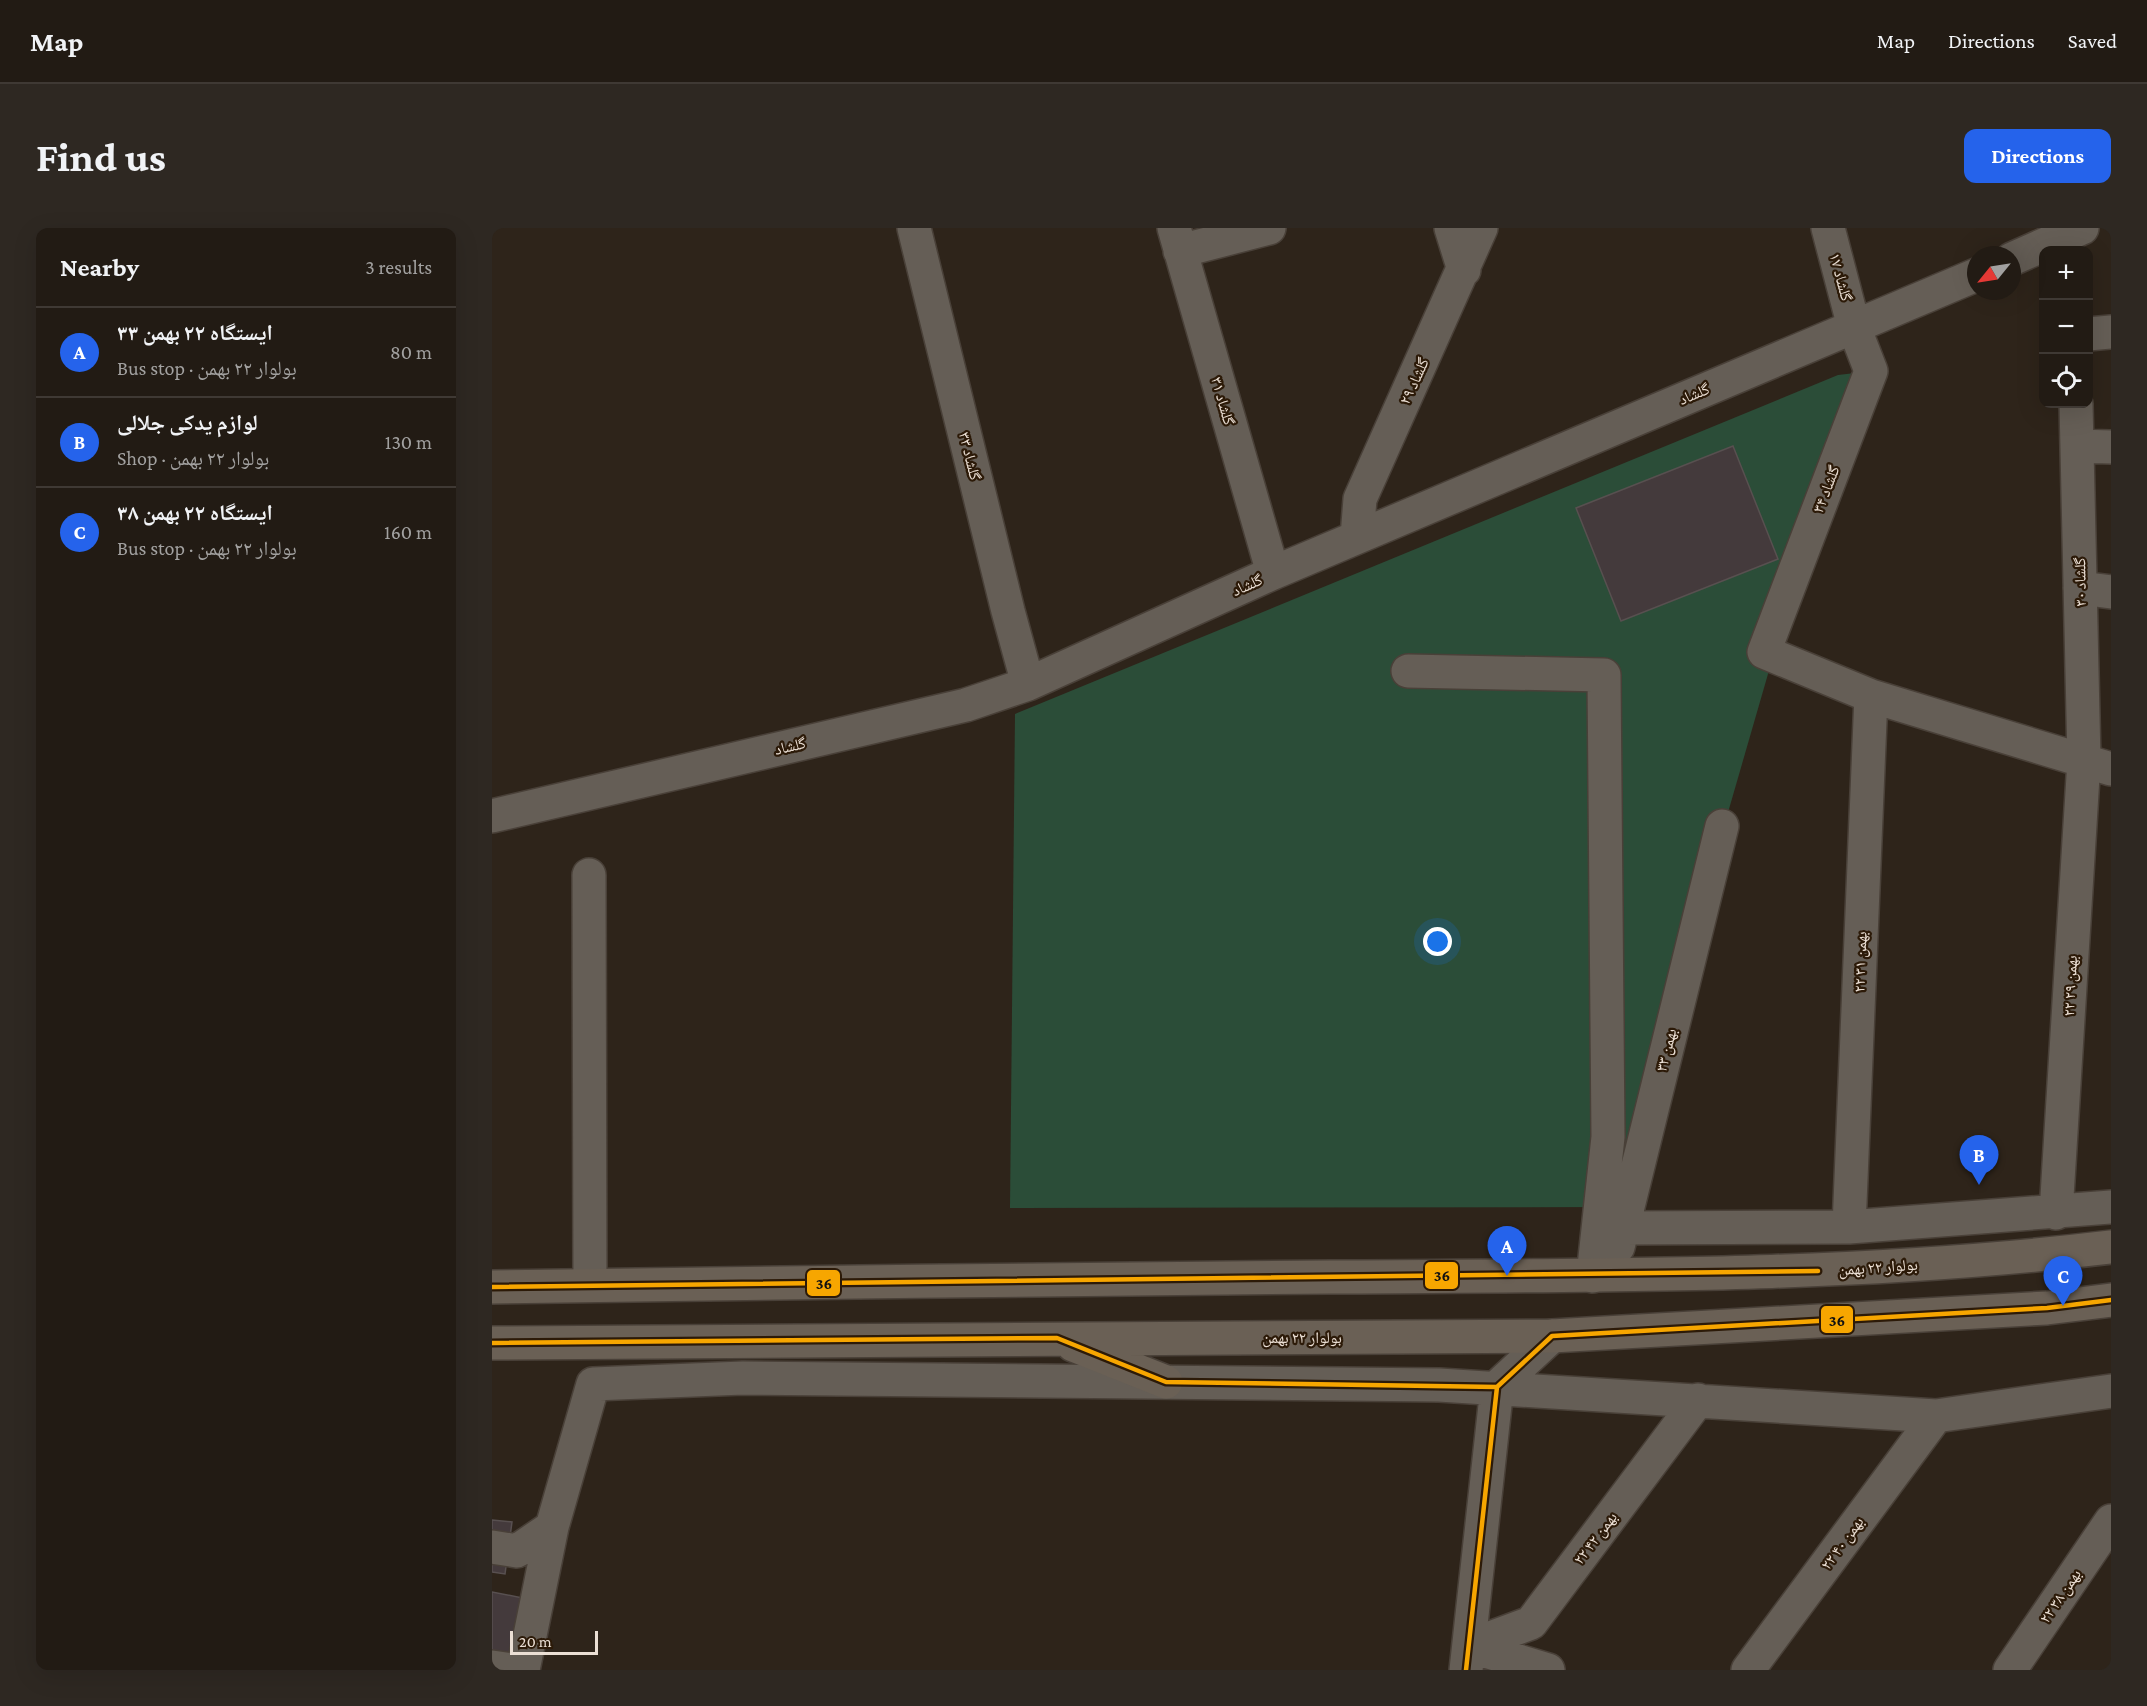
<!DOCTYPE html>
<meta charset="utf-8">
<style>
:root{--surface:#221b14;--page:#2e2822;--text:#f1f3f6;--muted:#a2a1a0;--line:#3f3934;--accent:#2563eb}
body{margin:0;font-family:"Crimson Pro","Noto Naskh Arabic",serif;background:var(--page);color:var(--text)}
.controls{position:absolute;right:18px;top:18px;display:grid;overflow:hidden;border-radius:12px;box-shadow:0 6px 24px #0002}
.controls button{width:54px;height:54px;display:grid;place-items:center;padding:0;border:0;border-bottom:2px solid var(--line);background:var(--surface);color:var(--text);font:30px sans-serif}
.compass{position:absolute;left:1475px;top:18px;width:54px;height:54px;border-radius:50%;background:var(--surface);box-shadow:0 6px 24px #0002;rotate:240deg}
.scale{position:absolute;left:18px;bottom:15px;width:88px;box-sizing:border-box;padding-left:6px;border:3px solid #ebdfd4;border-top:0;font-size:16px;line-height:21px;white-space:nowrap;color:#ebdfd4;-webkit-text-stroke:4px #2c1a08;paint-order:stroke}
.you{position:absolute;left:946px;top:714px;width:21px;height:21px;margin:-15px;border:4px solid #fff;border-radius:50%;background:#1a73e8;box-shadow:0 0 0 9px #1a73e833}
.badge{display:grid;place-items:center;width:39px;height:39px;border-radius:50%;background:var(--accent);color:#fff;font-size:20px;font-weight:700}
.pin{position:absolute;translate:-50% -50px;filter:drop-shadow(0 2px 3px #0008)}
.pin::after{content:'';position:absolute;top:32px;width:21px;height:18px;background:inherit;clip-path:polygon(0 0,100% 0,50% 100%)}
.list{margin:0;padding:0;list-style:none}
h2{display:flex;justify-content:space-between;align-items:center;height:78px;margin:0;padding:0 24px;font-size:26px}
h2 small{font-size:20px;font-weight:400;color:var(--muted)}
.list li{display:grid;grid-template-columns:39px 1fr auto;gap:18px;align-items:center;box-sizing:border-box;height:90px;padding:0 24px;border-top:2px solid var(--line)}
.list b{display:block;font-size:22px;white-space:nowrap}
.list p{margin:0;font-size:20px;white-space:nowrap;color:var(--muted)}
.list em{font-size:20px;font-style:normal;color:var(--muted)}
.icon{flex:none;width:33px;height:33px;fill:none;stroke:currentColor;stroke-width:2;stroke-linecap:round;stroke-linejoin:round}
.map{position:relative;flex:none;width:1619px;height:1442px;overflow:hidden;border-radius:12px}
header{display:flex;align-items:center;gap:36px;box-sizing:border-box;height:84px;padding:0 30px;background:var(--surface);border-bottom:2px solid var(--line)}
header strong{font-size:28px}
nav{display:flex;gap:33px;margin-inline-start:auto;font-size:21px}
.intro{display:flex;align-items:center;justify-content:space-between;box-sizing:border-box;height:144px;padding:0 36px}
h1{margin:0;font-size:42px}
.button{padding:15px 27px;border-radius:12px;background:var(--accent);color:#fff;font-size:21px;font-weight:700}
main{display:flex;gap:36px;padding:0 36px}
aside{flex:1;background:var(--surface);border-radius:12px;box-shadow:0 6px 24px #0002}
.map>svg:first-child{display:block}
</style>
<header>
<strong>Map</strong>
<nav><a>Map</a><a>Directions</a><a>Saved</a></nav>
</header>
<div class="intro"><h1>Find us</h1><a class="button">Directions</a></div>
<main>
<aside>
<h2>Nearby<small>3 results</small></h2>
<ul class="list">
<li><span class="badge">A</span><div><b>ایستگاه ۲۲ بهمن ۳۳</b><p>Bus stop · بولوار ۲۲ بهمن</p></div><em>80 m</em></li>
<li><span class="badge">B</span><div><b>لوازم یدکی جلالی</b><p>Shop · بولوار ۲۲ بهمن</p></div><em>130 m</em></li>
<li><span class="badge">C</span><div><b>ایستگاه ۲۲ بهمن ۳۸</b><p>Bus stop · بولوار ۲۲ بهمن</p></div><em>160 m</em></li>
</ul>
</aside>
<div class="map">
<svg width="1619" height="1442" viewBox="0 0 1619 1442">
<rect width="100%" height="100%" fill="#2e241a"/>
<!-- park -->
<path fill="#2b4d38" d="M1363,145L1122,979L518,980L523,486L1346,147Z"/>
<!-- building -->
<path fill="#443a3c" stroke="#585050" stroke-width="1.5" d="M1241,218L1286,331L1129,393L1084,280Z
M0,1292L20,1294L13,1346L0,1344Z
M0,1364L31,1370L18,1442H0Z"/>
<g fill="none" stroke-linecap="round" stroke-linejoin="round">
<!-- minor casing -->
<g stroke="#494038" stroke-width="36">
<path id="minor" d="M422,0L516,383L536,456
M682,0L781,345
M959,0L972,42
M1336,0L1362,99L1379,143L1272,424L1379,468L1619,541
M688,23L777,0
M1520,31L1590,0
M1596,106L1619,104
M1585,218L1619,219
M865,309L868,271L989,0
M1588,360L1619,364
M916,443L1112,447L1116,909L1101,1048
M0,588L474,477L536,456L781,345L1484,47
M97,647L98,1057
M1564,985L1592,532L1584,176
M1357,999L1379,468
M1131,1000L1357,999L1619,979
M1126,1019L1230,598
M1005,1159L1060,1108
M0,1319L25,1323L60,1299
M977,1418L1039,1395L1206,1172
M977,1418L1056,1442
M0,1439L20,1442
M31,1442L60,1299L101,1156L251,1150L947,1157L1444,1188L1619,1163
M974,1442L1005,1159
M1256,1442L1444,1188
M1518,1442L1619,1293"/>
</g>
<!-- major casing -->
<g stroke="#494038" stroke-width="36">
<path id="major" d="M0,1059C280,1055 559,1051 839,1049C1099,1047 1360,1050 1619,1019
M0,1115L1060,1108L1555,1080L1619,1072
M581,1117L674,1154"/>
</g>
<!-- minor -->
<use href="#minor" stroke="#655e56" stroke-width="33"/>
<!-- major -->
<use href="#major" stroke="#6a6055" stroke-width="33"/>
<!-- bus-1 casing -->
<g stroke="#2c1a08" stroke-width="9">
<path id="bus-1" d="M0,1059L1326,1043
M0,1115L565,1110L674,1154L1005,1159L1060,1108L1555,1080L1619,1072
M974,1442L1005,1159"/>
</g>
<!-- bus-1 -->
<use href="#bus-1" stroke="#f7a600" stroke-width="4.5"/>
</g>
<g text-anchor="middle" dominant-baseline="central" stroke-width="4.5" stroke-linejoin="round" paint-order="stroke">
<!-- street labels -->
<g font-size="16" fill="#ebdfd4" stroke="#2c1a08">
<text transform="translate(1349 49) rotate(75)">گلشاد ۱۷</text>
<text transform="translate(922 153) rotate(-65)">گلشاد ۲۹</text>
<text transform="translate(1202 166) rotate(-23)">گلشاد</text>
<text transform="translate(731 173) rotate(74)">گلشاد ۳۱</text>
<text transform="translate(478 228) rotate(76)">گلشاد ۳۳</text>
<text transform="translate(1334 261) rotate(-69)">گلشاد ۳۴</text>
<text transform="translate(1588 354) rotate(-91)">گلشاد ۳۰</text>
<text transform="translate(755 357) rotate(-24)">گلشاد</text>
<text transform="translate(298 518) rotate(-13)">گلشاد</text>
<text transform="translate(1368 734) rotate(-88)">۲۲ بهمن ۳۱</text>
<text transform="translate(1578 758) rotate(-87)">۲۲ بهمن ۲۹</text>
<text transform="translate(1174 822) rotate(-76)">بهمن ۳۳</text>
<text transform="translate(1386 1039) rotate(-4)">بولوار ۲۲ بهمن</text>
<text x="810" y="1109">بولوار ۲۲ بهمن</text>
<text transform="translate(1103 1310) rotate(-53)">۲۲ بهمن ۴۲</text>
<text transform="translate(1350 1315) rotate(-54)">۲۲ بهمن ۴۰</text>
<text transform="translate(1568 1368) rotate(-56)">۲۲ بهمن ۳۸</text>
</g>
</g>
<g stroke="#2c1a08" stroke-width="2">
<rect x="932" y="1033" width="35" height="29" rx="6" fill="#f7a600"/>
<rect x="314" y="1041" width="35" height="28" rx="6" fill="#f7a600"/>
<rect x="1328" y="1077" width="34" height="29" rx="6" fill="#f7a600"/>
</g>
<g font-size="16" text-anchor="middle" font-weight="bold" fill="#111">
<text x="950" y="1053">36</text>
<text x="332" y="1061">36</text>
<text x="1345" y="1098">36</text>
</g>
</svg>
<div class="controls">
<button>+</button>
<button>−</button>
<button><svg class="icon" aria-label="locate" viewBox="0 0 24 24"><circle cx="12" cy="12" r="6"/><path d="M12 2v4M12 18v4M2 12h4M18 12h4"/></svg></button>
</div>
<svg class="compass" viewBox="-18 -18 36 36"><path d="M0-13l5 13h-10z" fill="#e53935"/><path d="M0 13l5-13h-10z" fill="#a2a1a0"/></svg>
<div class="scale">20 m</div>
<div class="you"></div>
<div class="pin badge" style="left:1015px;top:1048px">A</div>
<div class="pin badge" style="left:1487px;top:957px">B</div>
<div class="pin badge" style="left:1571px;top:1078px">C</div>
</div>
</main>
